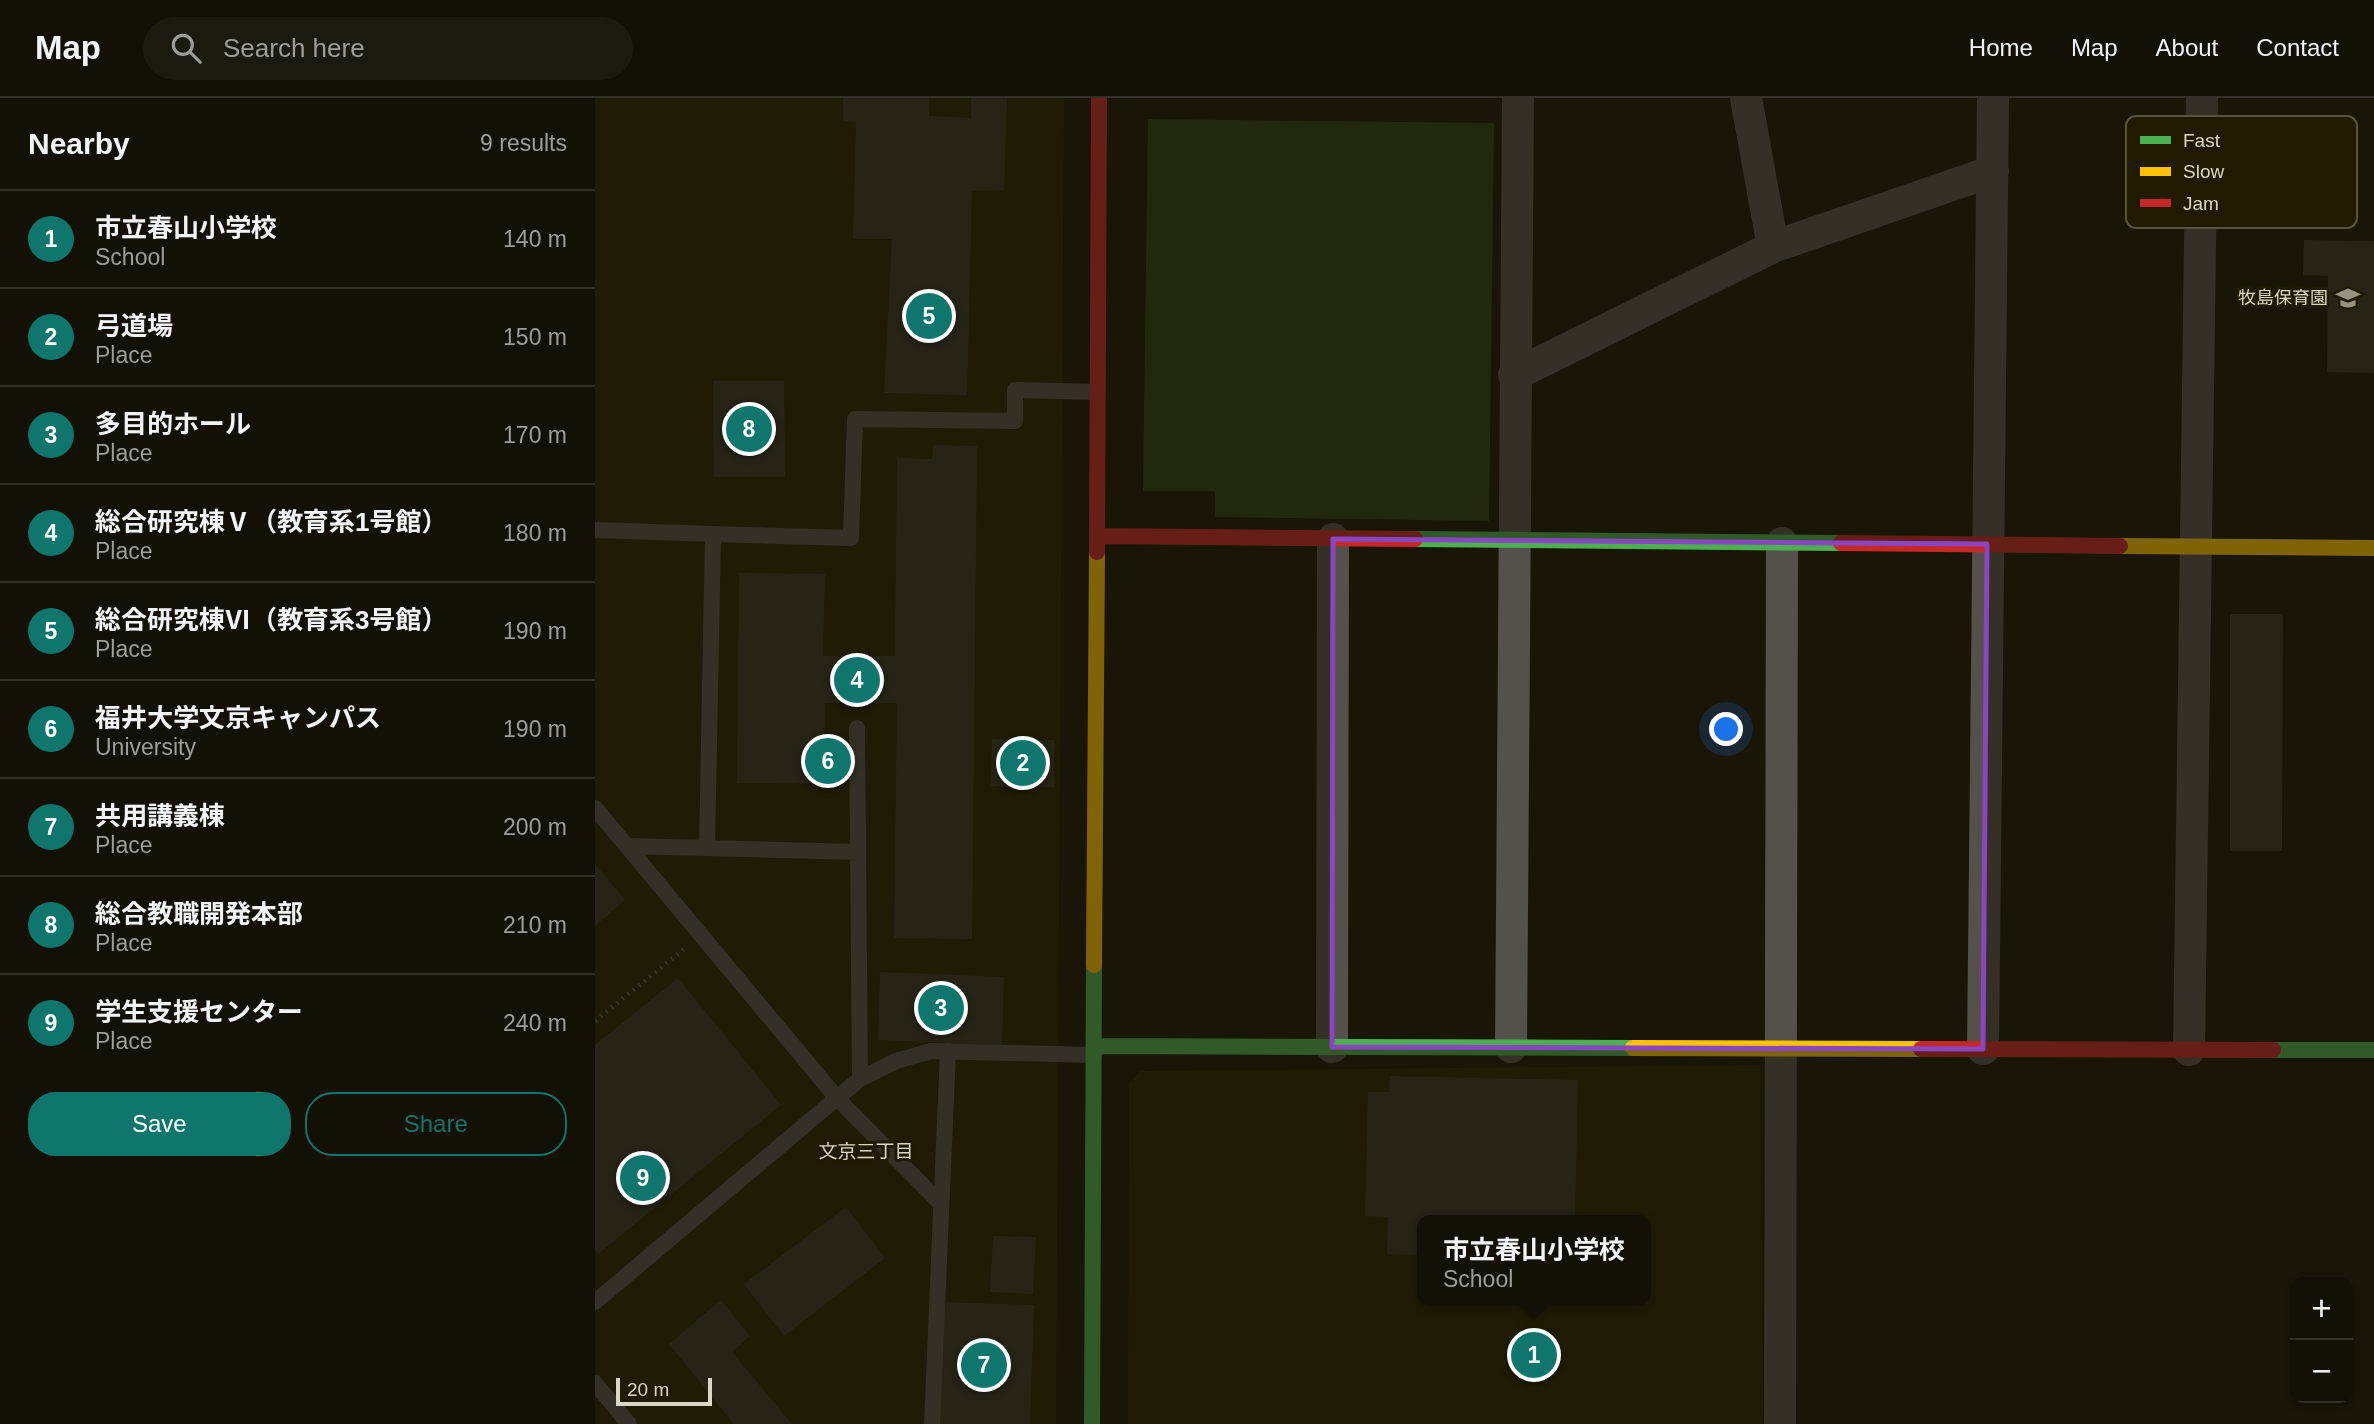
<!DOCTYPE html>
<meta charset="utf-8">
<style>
:root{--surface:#131005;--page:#1c190f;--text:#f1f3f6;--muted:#9d9d9a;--line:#323027;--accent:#0f766e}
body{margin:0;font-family:Helvetica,"Noto Sans JP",sans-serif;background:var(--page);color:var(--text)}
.controls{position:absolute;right:21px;bottom:21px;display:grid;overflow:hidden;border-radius:14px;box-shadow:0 4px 10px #0003}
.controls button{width:63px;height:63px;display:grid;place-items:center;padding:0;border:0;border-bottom:2px solid var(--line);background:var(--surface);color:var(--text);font:35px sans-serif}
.scale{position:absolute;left:21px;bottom:18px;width:96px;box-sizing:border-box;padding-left:7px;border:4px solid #d9d7c6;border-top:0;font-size:19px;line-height:24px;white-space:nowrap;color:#d9d7c6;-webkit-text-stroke:5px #201b00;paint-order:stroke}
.you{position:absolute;left:1132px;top:632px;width:24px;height:24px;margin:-18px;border:5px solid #fff;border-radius:50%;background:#1a73e8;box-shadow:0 0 0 10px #1a73e833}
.badge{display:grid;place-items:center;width:46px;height:46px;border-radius:50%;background:var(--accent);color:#fff;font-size:23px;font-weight:700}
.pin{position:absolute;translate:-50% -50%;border:4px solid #fff;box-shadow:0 2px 7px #0006}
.popup{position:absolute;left:822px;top:1117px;width:234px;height:91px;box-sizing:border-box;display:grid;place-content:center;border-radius:14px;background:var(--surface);filter:drop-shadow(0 2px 5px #0005);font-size:23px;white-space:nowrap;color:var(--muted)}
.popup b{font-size:26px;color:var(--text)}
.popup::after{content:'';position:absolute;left:50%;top:100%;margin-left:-14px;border:14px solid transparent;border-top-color:var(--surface)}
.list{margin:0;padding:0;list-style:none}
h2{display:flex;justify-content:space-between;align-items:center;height:91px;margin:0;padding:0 28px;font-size:30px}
h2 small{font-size:23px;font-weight:400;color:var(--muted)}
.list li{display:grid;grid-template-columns:46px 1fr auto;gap:21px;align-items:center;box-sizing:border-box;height:98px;padding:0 28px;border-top:2px solid var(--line)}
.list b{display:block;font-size:26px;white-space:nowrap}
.list p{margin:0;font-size:23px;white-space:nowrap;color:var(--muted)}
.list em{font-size:23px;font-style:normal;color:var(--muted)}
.actions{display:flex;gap:14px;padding:21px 28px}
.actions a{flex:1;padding:16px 0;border:2px solid var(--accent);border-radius:28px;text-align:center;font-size:24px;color:var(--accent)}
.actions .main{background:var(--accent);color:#fff}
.icon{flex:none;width:38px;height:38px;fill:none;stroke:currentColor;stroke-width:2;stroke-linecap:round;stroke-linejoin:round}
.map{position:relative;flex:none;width:1779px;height:1326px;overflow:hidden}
header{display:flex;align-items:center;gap:42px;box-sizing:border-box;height:98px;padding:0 35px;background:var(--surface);border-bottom:2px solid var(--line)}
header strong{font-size:33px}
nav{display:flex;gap:38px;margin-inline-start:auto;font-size:24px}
.search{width:490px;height:63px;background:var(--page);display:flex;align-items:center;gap:18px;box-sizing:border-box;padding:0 24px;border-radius:38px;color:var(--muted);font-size:26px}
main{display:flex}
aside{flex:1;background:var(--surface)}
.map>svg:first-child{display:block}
</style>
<header>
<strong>Map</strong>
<div class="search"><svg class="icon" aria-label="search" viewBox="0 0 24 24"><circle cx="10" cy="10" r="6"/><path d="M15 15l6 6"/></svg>Search here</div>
<nav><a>Home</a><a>Map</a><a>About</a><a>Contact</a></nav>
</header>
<main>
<aside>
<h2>Nearby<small>9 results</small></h2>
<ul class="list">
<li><span class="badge">1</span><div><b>市立春山小学校</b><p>School</p></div><em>140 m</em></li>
<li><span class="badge">2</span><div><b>弓道場</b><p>Place</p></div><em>150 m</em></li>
<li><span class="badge">3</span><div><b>多目的ホール</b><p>Place</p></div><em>170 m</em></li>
<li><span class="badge">4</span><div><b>総合研究棟Ⅴ（教育系1号館）</b><p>Place</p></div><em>180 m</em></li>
<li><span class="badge">5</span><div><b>総合研究棟Ⅵ（教育系3号館）</b><p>Place</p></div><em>190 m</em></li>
<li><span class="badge">6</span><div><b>福井大学文京キャンパス</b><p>University</p></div><em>190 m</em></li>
<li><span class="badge">7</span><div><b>共用講義棟</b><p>Place</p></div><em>200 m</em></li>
<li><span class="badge">8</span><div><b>総合教職開発本部</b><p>Place</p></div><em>210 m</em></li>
<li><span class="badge">9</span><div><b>学生支援センター</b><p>Place</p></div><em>240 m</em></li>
</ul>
<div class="actions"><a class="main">Save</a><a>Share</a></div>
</aside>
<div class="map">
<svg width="1779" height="1326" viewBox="0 0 1779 1326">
<rect width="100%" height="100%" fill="#191607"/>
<!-- built -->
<path fill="#282201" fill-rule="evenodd" d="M0,0H469L461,1326H0Z
M1165,967L1168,1326H533L534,985L546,973ZM827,1122H1051V1203H827Z"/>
<!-- green -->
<path fill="#2c4115" d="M553,21L899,25L894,423L620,419V393H548Z"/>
<!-- building -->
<path fill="#393629" d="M248,0H334V18L376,20V0H412L409,92L377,93L372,297L289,295L297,141H258L261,24L248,23Z
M1709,142L1779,143V275L1732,274L1733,178L1708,177Z
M118,283H189L190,379H119Z
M338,347L382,348L377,841L299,840L302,605H230L229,686L142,685L144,475L230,476L228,558H300L302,360L337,361Z
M1635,516H1688L1687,753H1635Z
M397,641L459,642V689L396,688Z
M0,766L30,802L0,828Z
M285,874L409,879L407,947L283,942Z
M83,880L186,1007L3,1156L0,1152V947Z
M795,978L983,982L980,1122H827V1157L792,1156L793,1119L770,1118L773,994H794Z
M251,1109L290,1160L189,1238L149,1186Z
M398,1138L441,1139L438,1196L395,1194Z
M126,1202L155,1238L137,1254L197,1326H139L74,1246Z
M343,1204L439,1207L435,1326H339Z"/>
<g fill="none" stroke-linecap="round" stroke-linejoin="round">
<!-- path -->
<path stroke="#5b5852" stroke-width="4.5" stroke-dasharray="2 5" stroke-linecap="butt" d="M0,923L89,851"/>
<!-- lane -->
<path stroke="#54514b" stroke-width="16" d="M0,432L118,436
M262,630L265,981
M0,710L242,1000L0,1204
M32,748L263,754
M112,750L118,436L256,440L260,321L420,323V292L502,294
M346,1106L242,1000L265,981L301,963L336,953L499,957
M0,1285L34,1326
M337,1326L353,953"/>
<!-- street -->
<path stroke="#54514b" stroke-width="32" d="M1151,0L1178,149
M919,277L1178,149L1398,73
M737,949L738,441
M916,949L923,0
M1388,951L1398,0
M1594,952L1607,0
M1185,1326L1187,445"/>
<!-- fast -->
<path stroke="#4caf50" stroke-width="16" d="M820,441L1246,445
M500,948L1038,950
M1678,952H1779
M497,1326L499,867"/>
<!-- slow -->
<path stroke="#ffc107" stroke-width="16" d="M1525,448L1779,450
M499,867L502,454
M1038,950L1326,951"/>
<!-- jam -->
<path stroke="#c62828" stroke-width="16" d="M502,438L820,441
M1246,445L1525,448
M502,454L504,0
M1326,951L1678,952"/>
</g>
<!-- marked area -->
<path d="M0 0H1779V1326H0ZM738,441L1392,446L1388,951L737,949Z" fill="#191607" fill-opacity=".55" fill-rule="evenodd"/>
<path fill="none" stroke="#8946c0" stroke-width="5" stroke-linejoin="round" d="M738,441L1392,446L1388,951L737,949Z"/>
<!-- icons -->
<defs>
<g id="school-bare" transform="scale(1.89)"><path d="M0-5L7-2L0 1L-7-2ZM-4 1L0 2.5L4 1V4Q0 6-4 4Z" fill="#969383" stroke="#201b00" stroke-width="2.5" paint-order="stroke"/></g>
</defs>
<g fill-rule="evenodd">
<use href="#school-bare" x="1753" y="200"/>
</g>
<g text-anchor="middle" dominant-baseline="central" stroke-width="6" stroke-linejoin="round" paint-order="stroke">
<!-- poi labels -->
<g font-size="18" fill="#d9d7c6" stroke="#201b00" text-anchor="end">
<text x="1733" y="200">牧島保育園</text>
</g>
<!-- neighbourhood labels -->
<g font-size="19" fill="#d9d7c6" stroke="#201b00">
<text x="271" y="1053">文京三丁目</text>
</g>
</g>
<!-- legend -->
<rect x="1531" y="18" width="231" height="112" rx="10" fill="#201b00" stroke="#58533b" stroke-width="2"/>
<rect x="1545" y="38" width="31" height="8" fill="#4caf50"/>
<rect x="1545" y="69" width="31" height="9" fill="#ffc107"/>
<rect x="1545" y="101" width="31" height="8" fill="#c62828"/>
<g font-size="19" fill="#d9d7c6">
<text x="1588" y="49">Fast</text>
<text x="1588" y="80">Slow</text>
<text x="1588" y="112">Jam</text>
</g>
</svg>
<div class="controls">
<button>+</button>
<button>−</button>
</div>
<div class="scale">20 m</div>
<div class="you"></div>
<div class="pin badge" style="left:939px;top:1257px">1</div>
<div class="popup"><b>市立春山小学校</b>School</div>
<div class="pin badge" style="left:428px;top:665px">2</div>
<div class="pin badge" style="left:346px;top:910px">3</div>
<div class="pin badge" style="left:262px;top:582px">4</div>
<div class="pin badge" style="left:334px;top:218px">5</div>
<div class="pin badge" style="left:233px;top:663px">6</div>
<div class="pin badge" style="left:389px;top:1267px">7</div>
<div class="pin badge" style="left:154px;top:331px">8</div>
<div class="pin badge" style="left:48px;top:1080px">9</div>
</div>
</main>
